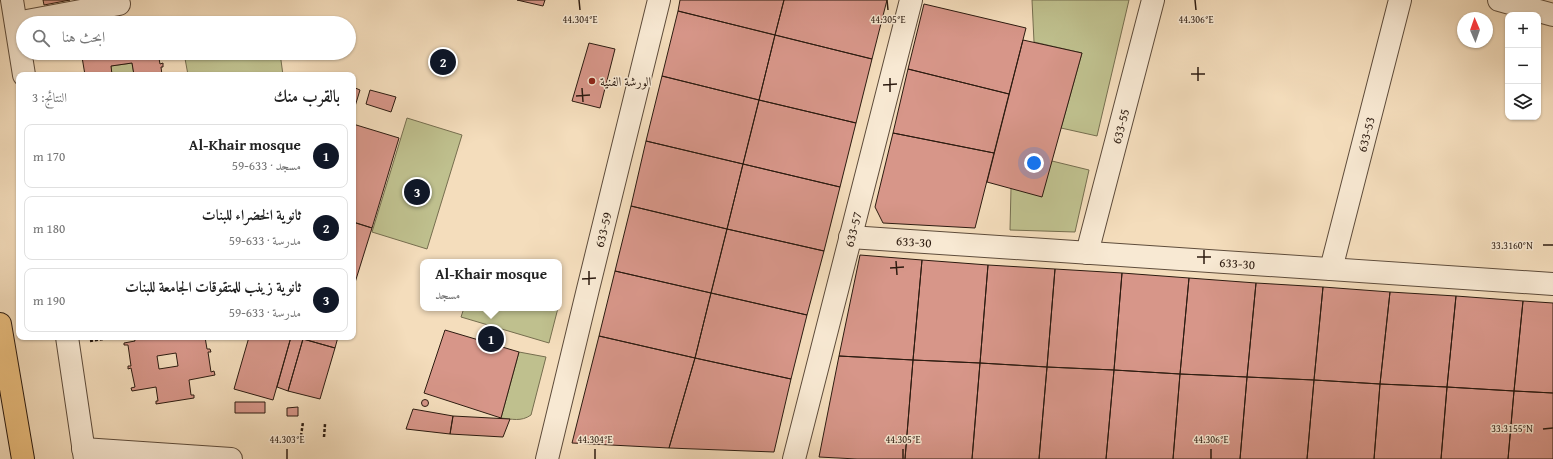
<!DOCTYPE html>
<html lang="ar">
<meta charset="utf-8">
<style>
:root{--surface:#fff;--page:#f6f6f6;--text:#222;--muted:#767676;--line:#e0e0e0;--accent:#111827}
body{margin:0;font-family:"Gentium Book Plus",Amiri,serif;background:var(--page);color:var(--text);direction:rtl}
.controls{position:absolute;right:12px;top:12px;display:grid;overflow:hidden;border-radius:8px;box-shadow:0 1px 3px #0004}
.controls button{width:36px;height:36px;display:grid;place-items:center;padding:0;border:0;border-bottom:1px solid var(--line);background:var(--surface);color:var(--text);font:20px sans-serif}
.compass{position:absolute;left:1457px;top:12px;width:36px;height:36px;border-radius:50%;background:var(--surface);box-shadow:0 1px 3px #0004;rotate:358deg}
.you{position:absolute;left:1034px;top:163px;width:14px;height:14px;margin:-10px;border:3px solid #fff;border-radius:50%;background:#1a73e8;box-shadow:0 0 0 6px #1a73e833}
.badge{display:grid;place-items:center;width:26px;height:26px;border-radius:50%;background:var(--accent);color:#fff;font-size:13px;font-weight:700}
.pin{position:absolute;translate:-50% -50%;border:2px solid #fff;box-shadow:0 1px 4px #0006}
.popup{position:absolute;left:420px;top:259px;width:142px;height:52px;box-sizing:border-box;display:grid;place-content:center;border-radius:8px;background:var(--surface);filter:drop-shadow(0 1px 3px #0005);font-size:13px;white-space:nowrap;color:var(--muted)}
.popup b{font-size:15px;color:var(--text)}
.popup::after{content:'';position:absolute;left:50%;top:100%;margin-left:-8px;border:8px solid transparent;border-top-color:var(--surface)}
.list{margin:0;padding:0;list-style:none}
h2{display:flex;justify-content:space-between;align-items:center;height:52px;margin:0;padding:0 16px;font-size:17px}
h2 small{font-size:13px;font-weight:400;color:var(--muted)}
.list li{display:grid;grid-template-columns:26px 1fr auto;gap:12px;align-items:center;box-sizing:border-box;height:64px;margin:0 8px 8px;padding:0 8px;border:1px solid var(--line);border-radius:8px}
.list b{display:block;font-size:15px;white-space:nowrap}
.list p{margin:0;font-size:13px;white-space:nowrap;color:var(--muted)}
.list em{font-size:13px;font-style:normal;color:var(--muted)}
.icon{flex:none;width:22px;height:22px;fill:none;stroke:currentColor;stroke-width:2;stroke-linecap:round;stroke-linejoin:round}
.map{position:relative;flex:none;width:1553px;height:459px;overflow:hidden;direction:ltr}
.search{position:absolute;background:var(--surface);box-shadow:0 1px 3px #0004;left:16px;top:16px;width:340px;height:44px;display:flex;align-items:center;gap:10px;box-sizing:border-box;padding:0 14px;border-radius:22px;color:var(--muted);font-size:15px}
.panel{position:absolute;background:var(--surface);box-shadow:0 1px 3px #0004;left:16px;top:72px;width:340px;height:268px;border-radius:8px;direction:rtl}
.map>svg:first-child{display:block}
</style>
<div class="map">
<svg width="1553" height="459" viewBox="0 0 1553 459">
<rect width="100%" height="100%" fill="#f4ddbc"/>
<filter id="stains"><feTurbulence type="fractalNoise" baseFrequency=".005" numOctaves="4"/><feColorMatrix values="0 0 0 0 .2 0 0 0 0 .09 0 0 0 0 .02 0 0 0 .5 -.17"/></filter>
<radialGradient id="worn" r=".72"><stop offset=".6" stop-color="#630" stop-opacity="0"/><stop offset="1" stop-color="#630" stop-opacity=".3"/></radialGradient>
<!-- green -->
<path fill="#bfc08e" stroke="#766e4f" d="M1032,0H1129L1097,136L1061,128L1082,53L1034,42Z
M184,53H280L283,75H188Z
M132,63L134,75H112L111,66Z
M407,118L462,135L427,249L372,232Z
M1052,161L1089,170L1075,232L1010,230L1011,188Z
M464,308H558L549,343L461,317Z
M519,352L546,357L531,415C521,422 512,419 501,418Z"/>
<!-- building -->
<path fill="#d79689" stroke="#2c1b10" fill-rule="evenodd" d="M43,0H70L44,5Z
M517,0H545L543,6Z
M680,0H784L775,35L678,11Z
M784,0H887L872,59L775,35Z
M924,4L1026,28L1009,94L908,69Z
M678,11L775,35L759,100L662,76Z
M775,35L872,59L856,123L759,100Z
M1023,40L1082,53L1042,197L987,182Z
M589,43L615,49L600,108L572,101Z
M90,53H158L160,64L163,63V67H161L162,75H134L132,63L111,66L112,75H85L82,57L79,58L78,55Z
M908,69L1009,94L994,153L893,133Z
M662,76L759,100L743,164L646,141Z
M353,87L360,90L353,113Z
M370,90L396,97L391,112L366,104Z
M759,100L856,123L840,187L743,164Z
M353,124L399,138L372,228L353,222V158L354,153L353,152Z
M893,133L994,153L975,228L883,223L875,207Z
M646,141L743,164L727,229L631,206Z
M743,164L840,187L824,251L727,229Z
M631,206L727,229L711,293L615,271Z
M353,222L372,228L353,289Z
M727,229L824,251L807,315L711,293Z
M860,255L922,260L913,360L839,356Z
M922,260L988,265L980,363L913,360Z
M988,265L1055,269L1047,367L980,363Z
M1055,269L1122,273L1114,370L1047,367Z
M615,271L711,293L695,358L599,336Z
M1122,273L1189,278L1180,374L1114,370Z
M1189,278L1256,283L1247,377L1180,374Z
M1256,283L1323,287L1314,380L1247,377Z
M1323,287L1390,292L1380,384L1314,380Z
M1390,292L1456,296L1447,387L1380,384Z
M711,293L807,315L791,379L695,358Z
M1456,296L1523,301L1514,391L1447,387Z
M1523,301L1553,303V393L1514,391Z
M445,330L519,352L501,418L424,393Z
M599,336L695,358L669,448L572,443Z
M134,337H205L207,349H210L211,352H208L211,372L214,371L215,375L189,380L191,395H194V398L156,404V401H158L156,387L132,391L131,388L135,387L131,368L128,369V366H131L128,345H124V343L135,341ZM176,353L178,366L159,369L157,356Z
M249,337H291L273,400L234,389Z
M291,337L303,339L288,391L277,387Z
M296,337H338L335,348Z
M303,339L335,348L320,399L288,391Z
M839,356L913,360L905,459H857L819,457Z
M695,358L791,379L774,452L669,448Z
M913,360L980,363L972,459H905Z
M980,363L1047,367L1039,459H972Z
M1047,367L1114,370L1106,459H1039Z
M1114,370L1180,374L1173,459H1106Z
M1180,374L1247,377L1240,459H1173Z
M1247,377L1314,380L1307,459H1240Z
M1314,380L1380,384L1374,459H1307Z
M1380,384L1447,387L1441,459H1374Z
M1447,387L1514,391L1508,459H1441Z
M1514,391L1553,393V459H1508Z
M421.5 403a3.5 3.5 0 1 1 7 0a3.5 3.5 0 1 1-7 0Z
M235,402H265V413H235Z
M298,407V416H287V408Z
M413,409L453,416L450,434L406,429Z
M453,416L510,419L503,437L450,434Z"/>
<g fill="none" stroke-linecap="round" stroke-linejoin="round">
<!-- minor casing -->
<g stroke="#5e4c3b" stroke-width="24">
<g id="minor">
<path d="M12,0L24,75"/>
<path d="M1499,0L1553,15"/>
<path d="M16,23L119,4"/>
<path id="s1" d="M850,237L1553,284"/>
<path id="s2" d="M1087,253L1153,0"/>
<path id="s3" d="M1331,269L1400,0"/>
<path d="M67,337L85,459"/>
<path d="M83,449L231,459"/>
<path id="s4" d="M547,459L588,289L659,0"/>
<path id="s5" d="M794,459L911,0"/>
</g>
</g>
<!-- highway casing -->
<g stroke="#2c1b10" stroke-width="24">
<path id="highway" d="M0,324L23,459"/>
</g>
<!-- path -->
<path stroke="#2c1b10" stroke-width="2.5" stroke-dasharray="3 2" stroke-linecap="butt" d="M90,341L115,337
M301,436L303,422
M324,437L325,424"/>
<!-- minor -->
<use href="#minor" stroke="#f8e9d3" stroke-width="22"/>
<!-- highway -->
<use href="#highway" stroke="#eabe7e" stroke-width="22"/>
</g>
<!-- ticks -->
<path fill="none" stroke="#2c1b10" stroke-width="1.5" d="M579,0L580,10M887,0L888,10M1195,0L1196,10M1198,67V81M1191,74H1205M890,78V92M883,85L897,84M582,88L583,102M576,96L590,95M1543,245H1553M1204,250V264M1197,257H1211M896,261L897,275M890,268L904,267M589,271V285M582,279L596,278M1543,429L1553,428M287,449V459M595,449V459M903,449V459M1211,449V459"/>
<!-- markers -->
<circle fill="#8f2418" stroke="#f8e9d3" stroke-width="1.5" cx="592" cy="81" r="4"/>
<g text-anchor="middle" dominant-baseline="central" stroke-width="3" stroke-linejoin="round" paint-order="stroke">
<!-- poi labels -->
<g font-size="13" fill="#2c1b10" stroke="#f8e9d3" text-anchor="start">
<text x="600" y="81">الورشة الفنية</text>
</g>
<!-- street labels -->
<g font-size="13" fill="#2c1b10" stroke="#f8e9d3">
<text stroke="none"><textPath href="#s2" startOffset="131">633-55</textPath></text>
<text stroke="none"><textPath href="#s3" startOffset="139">633-53</textPath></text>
<text stroke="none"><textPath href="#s4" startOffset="236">633-59</textPath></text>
<text stroke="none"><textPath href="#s5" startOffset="237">633-57</textPath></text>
<text stroke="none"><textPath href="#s1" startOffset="64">633-30</textPath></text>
<text stroke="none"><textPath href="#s1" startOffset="388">633-30</textPath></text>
</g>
</g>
<g font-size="10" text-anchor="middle" fill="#2c1b10" stroke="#f8e9d3" stroke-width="3" stroke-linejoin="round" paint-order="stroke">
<text x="580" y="23">44.304°E</text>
<text x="888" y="23">44.305°E</text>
<text x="1196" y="23">44.306°E</text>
<text x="1512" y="249">33.3160°N</text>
<text x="1512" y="432">33.3155°N</text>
<text x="287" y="443">44.303°E</text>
<text x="595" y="443">44.304°E</text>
<text x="903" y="443">44.305°E</text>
<text x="1211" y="443">44.306°E</text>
</g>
<rect width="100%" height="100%" filter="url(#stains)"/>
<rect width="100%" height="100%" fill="url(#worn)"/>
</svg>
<div class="controls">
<button>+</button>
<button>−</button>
<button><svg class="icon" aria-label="layers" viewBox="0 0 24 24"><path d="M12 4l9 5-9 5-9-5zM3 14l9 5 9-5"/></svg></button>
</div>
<svg class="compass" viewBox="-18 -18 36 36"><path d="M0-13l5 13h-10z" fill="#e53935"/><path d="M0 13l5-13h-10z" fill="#767676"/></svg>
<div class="you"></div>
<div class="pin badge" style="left:491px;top:339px">1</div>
<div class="popup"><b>Al-Khair mosque</b>مسجد</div>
<div class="pin badge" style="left:443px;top:62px">2</div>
<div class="pin badge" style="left:417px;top:192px">3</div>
<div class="search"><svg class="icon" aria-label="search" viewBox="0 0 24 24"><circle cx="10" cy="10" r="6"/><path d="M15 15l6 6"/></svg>ابحث هنا</div>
<section class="panel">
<h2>بالقرب منك<small>النتائج: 3</small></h2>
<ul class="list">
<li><span class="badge">1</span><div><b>Al-Khair mosque</b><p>مسجد · 633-59</p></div><em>170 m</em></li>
<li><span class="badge">2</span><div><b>ثانوية الخضراء للبنات</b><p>مدرسة · 633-59</p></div><em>180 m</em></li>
<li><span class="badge">3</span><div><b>ثانوية زينب للمتقوقات الجامعة للبنات</b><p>مدرسة · 633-59</p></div><em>190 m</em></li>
</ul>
</section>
</div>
